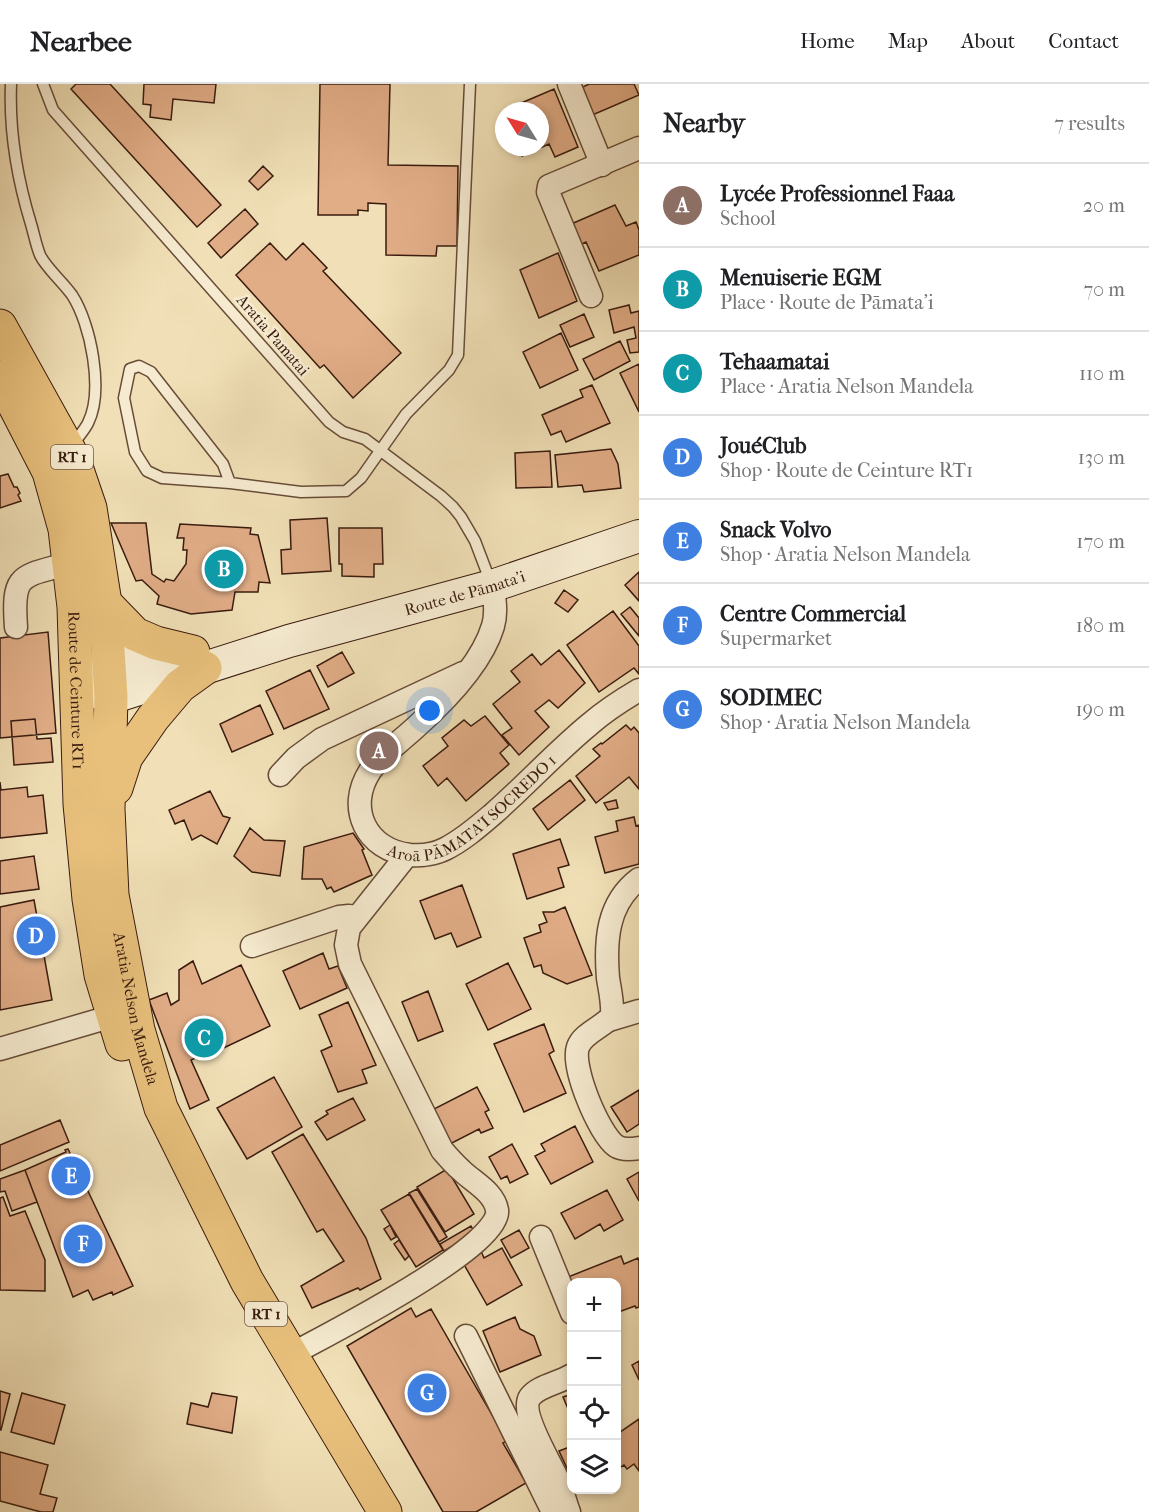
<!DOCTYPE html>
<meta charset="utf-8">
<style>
:root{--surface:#fff;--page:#f6f6f6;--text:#202124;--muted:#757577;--line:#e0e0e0;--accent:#7c3aed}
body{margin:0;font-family:"IM FELL French Canon",serif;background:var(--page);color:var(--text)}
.controls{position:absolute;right:18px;bottom:18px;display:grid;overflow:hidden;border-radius:12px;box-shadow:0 3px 9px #0003}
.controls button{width:54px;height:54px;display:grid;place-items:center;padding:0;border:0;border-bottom:2px solid var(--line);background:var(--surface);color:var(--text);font:30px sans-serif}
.compass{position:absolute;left:495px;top:18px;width:54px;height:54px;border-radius:50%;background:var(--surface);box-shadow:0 3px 9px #0003;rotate:307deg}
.you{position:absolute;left:430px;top:627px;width:21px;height:21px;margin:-15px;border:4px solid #fff;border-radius:50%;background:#1a73e8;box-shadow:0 0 0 9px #1a73e833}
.badge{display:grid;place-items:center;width:39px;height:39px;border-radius:50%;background:var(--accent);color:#fff;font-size:20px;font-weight:700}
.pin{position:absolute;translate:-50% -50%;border:3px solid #fff;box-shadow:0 2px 6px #0006}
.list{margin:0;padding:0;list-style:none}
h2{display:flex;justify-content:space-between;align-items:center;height:78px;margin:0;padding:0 24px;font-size:26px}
h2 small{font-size:20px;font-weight:400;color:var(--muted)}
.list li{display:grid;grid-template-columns:39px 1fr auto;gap:18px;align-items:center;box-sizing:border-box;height:84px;padding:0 24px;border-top:2px solid var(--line)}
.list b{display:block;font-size:22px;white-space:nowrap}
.list p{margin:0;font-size:20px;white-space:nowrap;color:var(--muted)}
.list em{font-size:20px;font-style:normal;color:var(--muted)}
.icon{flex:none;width:33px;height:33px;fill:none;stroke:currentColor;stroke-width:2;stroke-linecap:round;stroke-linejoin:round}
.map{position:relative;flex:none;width:639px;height:1428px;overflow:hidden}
header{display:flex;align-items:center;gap:36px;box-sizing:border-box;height:84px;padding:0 30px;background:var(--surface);border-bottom:2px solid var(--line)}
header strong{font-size:28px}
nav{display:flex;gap:33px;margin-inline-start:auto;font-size:21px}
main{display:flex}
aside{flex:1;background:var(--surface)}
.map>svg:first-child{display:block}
</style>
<header>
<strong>Nearbee</strong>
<nav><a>Home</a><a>Map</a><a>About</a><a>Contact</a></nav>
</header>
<main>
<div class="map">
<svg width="639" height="1428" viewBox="0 0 639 1428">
<rect width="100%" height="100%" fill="#f1e0b7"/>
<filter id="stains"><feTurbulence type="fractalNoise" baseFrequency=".00333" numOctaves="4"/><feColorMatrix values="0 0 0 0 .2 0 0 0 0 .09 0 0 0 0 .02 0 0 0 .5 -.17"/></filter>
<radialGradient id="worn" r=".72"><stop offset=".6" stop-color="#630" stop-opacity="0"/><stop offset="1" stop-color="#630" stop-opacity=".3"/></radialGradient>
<!-- building -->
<path fill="#e1ad87" stroke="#391b0e" stroke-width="1.5" d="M76,0H110L221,121L197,143L71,5Z
M144,0H216L214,19L173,15L171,36L150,33L151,21L143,20Z
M320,0H390L388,81L458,82L457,162H437L436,172L386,171V120L368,119V127L358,126V131H318Z
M589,0H634L639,11L590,32L579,5Z
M554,5L578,63L555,73L549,60L522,72L518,63H540V27H514L512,23Z
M263,82L273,92L258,106L249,97Z
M615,121L626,142L636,138L639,146V171L599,187L586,158L578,162L569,141Z
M245,125L258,140L221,174L208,159Z
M270,159L286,176L303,159L327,184L323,187L401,269L353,314L324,281L320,284L236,191Z
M558,169L577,217L539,234L520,186Z
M629,221L631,229L639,227V268L630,269L627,256L636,254L634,243L614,249L609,226Z
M584,230L594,253L570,263L560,241Z
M561,249L578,286L540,304L523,268Z
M620,257L630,277L594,296L583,275Z
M639,280V328L620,289Z
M592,301L610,339L566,358L561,347L551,351L542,331L583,313L580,306Z
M611,365L618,380L621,404L584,408L582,401L558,403L555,371Z
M550,367L552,403L516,404L515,369Z
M8,390L14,403H17L20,409L18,411L21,417L0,424V392Z
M327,434L331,487L282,490L281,466L291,465L290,436Z
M111,439H146L152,490L164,498L166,495L174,497L186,480L187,466H183L184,454H177L180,440L251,444L250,450L258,451L270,499L259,498L258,508H235L232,526L191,530L157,520L159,512L142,496L136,497Z
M339,444H382L383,480H374V493L342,492V480H339Z
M639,488V517L625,501Z
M564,506L578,516L568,528L555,519Z
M630,523L639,534V552L621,530Z
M613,527L639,562V590L634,584L599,608L567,561Z
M48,548L56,649L0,654V554Z
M559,566L585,599L558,624L549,616L535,627L549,643L519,671L502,651L512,644L493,620L520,598L511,587L532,570L541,581Z
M342,568L354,589L328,603L317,582Z
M310,586L329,625L284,645L266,607Z
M260,621L273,650L232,668L220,640Z
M485,632L509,661L500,669L509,680L466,717L447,694L438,702L423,682L448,662L442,654L464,636L471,642Z
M35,635L37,655L51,654L53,678L14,681L11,637Z
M626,641L631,646L634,643L639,649V705L629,693L596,719L576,692L600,672L593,665L601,659L602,660Z
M570,696L585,716L548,746L533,725Z
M0,698L1,706L27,703L28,713L43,711L47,749L0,754Z
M210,707L223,732L230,734L217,760L201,751L192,756L184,736L175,740L169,726Z
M616,716L618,724L608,726L604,719Z
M634,733L636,742L639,741V780L605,789L595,753L618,747L616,737Z
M250,744L264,756L285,757L280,792L252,788L234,772Z
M353,749L364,765L362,766L372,791L334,808L331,803L327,805L322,795H302L304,763Z
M560,755L569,781L558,784L564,803L527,815L513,770Z
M34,772L39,805L0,810V777Z
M462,801L481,853L457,863L451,849L435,855L420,817Z
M34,816L52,916L0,926V823Z
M565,823L592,891L567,900L543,889L541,881L534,883L524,854L541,848L539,841L547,838L543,828H554Z
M323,869L329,885L338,882L347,904L300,925L283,887Z
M193,877L202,900L241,881L270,942L213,969L212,966L191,976L209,1016L190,1025L149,916L167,909L171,921L179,916V886Z
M508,879L531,925L488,946L466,900Z
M428,907L443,947L418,957L402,918Z
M348,918L376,981L362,986L367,999L338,1008L321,967L332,962L319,931Z
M544,940L554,967L549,970L566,1009L524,1028L494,960Z
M274,993L302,1043L247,1075L217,1024Z
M477,1003L489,1026L485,1028L493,1044L481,1049L479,1045L450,1060L432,1026Z
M639,1006V1040L627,1048L611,1023Z
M353,1014L365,1036L327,1056L315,1038L328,1030L326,1027Z
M60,1036L69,1058L0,1087V1061Z
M575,1042L593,1078L551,1100L535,1072L545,1067L541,1060Z
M303,1050L366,1154L381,1195L360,1206L358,1204L312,1224L301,1202L344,1177L323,1145L317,1148L272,1068Z
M512,1060L528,1090L510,1099L507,1092L501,1095L489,1073Z
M68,1065L133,1202L113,1211L112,1208L93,1216L88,1206L73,1213L25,1086L66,1068L65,1066Z
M447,1085L474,1130L445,1148L417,1103Z
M25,1086L37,1118L12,1127L5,1107L0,1108V1095Z
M639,1088V1117L627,1095Z
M417,1105L447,1153L439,1158L409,1109Z
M607,1106L623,1136L604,1147L600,1140L575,1155L561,1129Z
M409,1110L443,1166L416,1183L381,1126Z
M3,1113L10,1132L25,1127L45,1176V1207L0,1206V1114Z
M390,1141L396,1153L391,1156L384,1145Z
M471,1142L475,1149L444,1167L440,1160Z
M519,1146L529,1164L511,1174L501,1156Z
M399,1156L409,1172L405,1176L394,1160Z
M502,1164L522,1201L487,1221L462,1177L481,1167L484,1174Z
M621,1172L624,1180L638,1174L639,1177V1223L636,1224L635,1222L616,1229V1198H572L568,1193Z
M411,1224L416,1233L431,1225L507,1357L503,1359L526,1399L476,1428H443L347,1262Z
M515,1233L520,1245L534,1252L541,1271L500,1288L483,1247Z
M639,1277V1296L632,1281Z
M0,1307L10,1310L1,1346H0Z
M22,1309L65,1321L54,1360L11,1348Z
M212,1309L237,1313L232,1349L187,1340L191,1319L208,1323Z
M572,1310V1334L563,1313Z
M639,1335V1387L634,1380L627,1385L624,1381L616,1386V1351Z
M572,1362V1395L559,1367Z
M0,1368L48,1381L40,1410L57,1414L53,1428H41L0,1417Z"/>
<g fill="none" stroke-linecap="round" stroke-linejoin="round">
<!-- lane casing -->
<g stroke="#674c38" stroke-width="13">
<path id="lane" d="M11,0C9,49 17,94 31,140C34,150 36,161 40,171C46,184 63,198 72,211C91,240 104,307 88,339C84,347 77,354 72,362
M43,0L53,26L329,338L343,348L365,355L441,412L453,423L461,433L475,457L491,499
M230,399L223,380L151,288L139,282L130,285L124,314L135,368L147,387L162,394L230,399L301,408L346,407L361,394L406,330L449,286L458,271L470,0"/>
</g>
<!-- street casing -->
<g stroke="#674c38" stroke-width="25">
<g id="street">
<path d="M569,0L602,81"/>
<path d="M591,212L548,108L549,102L639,64"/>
<path id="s1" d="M492,502C495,515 497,529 493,542C482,579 444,618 416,643C401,657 382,670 370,687C346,724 366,766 410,771C421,772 435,770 445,765C463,756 479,742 493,730C526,701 556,668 590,640C605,627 622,616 639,606"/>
<path d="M16,543C12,488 21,493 70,479"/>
<path d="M280,691L296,674L322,655L463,589"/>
<path d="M639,795C607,819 605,857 608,894C610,907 613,918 612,932C603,943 583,949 578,963C571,983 599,1050 616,1062C622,1066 633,1065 639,1064"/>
<path d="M252,862L339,833L349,832L356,833"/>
<path d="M609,936L639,927"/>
<path d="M0,965L113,932"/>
<path d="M541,1153L572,1229"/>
<path d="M466,1252L553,1428"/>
<path d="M290,1271C323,1253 503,1162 497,1126C494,1108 473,1098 461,1086C454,1080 448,1073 442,1066L350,880L346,861L349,844L407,771"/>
<path d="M569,1428C565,1418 563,1407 558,1396C552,1381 519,1329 530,1313C538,1302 559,1299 572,1291"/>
</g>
</g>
<!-- secondary casing -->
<g stroke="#391b0e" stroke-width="34">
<g id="secondary">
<path d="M89,597L96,586L109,579L193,568"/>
<path id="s2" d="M90,601C100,613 108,613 123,610L289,557L492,502L639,452"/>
</g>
</g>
<!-- primary casing -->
<g stroke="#391b0e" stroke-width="35">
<g id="primary">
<path id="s3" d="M0,242L69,366L75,380L90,424L105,519L111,613L108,725L112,811L138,946L161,1024L247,1197L385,1428"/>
<path id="s4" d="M0,293L49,388L65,445L74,523L80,720L89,815L101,891L122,960"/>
<path d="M105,519L135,550L156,559L193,568"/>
<path d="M116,704L126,673L153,634L180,602L205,584"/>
</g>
</g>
<!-- lane -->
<use href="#lane" stroke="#f6ebd0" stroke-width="10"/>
<!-- street -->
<use href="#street" stroke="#f6ebd0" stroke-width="22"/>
<!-- secondary -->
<use href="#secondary" stroke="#f6ebd0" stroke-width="32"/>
<!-- primary -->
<use href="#primary" stroke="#e8c07c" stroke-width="33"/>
</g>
<g text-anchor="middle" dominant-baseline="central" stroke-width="5" stroke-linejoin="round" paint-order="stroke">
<!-- shield labels -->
<g fill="#f6ebd0" stroke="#725948" stroke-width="1.5">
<rect x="51" y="361" width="42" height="24" rx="4.5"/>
<rect x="245" y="1218" width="42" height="24" rx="4.5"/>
</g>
<g font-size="15" font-weight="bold" fill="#391b0e">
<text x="72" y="373">RT 1</text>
<text x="266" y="1230">RT 1</text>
</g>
<!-- street labels -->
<g font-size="16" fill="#391b0e" stroke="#f6ebd0">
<text transform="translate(273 251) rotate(49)">Aratia Pamatai</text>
<text stroke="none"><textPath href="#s2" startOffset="393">Route de Pāmata'i</textPath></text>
<text stroke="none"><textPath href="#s4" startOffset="328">Route de Ceinture RT1</textPath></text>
<text stroke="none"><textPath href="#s1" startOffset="424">Aroā PĀMATA'I SOCREDO 1</textPath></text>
<text stroke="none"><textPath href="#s3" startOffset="708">Aratia Nelson Mandela</textPath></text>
</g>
</g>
<rect width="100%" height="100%" filter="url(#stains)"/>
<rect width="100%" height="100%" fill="url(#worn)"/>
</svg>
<div class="controls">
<button>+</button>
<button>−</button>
<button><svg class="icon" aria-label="locate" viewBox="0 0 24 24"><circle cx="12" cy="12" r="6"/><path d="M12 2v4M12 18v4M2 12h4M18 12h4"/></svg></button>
<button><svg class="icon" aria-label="layers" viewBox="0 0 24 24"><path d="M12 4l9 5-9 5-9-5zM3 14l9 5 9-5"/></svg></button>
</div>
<svg class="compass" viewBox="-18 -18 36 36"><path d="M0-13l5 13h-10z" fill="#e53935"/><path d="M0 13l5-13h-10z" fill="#757577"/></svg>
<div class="you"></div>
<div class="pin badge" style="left:379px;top:667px;background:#8d6e63">A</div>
<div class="pin badge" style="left:224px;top:485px;background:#0f9aa8">B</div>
<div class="pin badge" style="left:204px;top:954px;background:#0f9aa8">C</div>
<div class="pin badge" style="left:36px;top:852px;background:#3f7fe0">D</div>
<div class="pin badge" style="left:71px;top:1092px;background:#3f7fe0">E</div>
<div class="pin badge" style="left:83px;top:1160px;background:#3f7fe0">F</div>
<div class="pin badge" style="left:427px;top:1309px;background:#3f7fe0">G</div>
</div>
<aside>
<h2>Nearby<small>7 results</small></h2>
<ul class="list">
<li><span class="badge" style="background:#8d6e63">A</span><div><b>Lycée Professionnel Faaa</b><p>School</p></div><em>20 m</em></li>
<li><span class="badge" style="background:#0f9aa8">B</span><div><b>Menuiserie EGM</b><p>Place · Route de Pāmata'i</p></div><em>70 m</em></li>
<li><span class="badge" style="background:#0f9aa8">C</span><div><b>Tehaamatai</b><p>Place · Aratia Nelson Mandela</p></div><em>110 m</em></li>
<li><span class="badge" style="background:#3f7fe0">D</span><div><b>JouéClub</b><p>Shop · Route de Ceinture RT1</p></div><em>130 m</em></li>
<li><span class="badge" style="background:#3f7fe0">E</span><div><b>Snack Volvo</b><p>Shop · Aratia Nelson Mandela</p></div><em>170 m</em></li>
<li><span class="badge" style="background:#3f7fe0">F</span><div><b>Centre Commercial</b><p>Supermarket</p></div><em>180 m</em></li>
<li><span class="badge" style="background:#3f7fe0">G</span><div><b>SODIMEC</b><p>Shop · Aratia Nelson Mandela</p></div><em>190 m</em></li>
</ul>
</aside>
</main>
